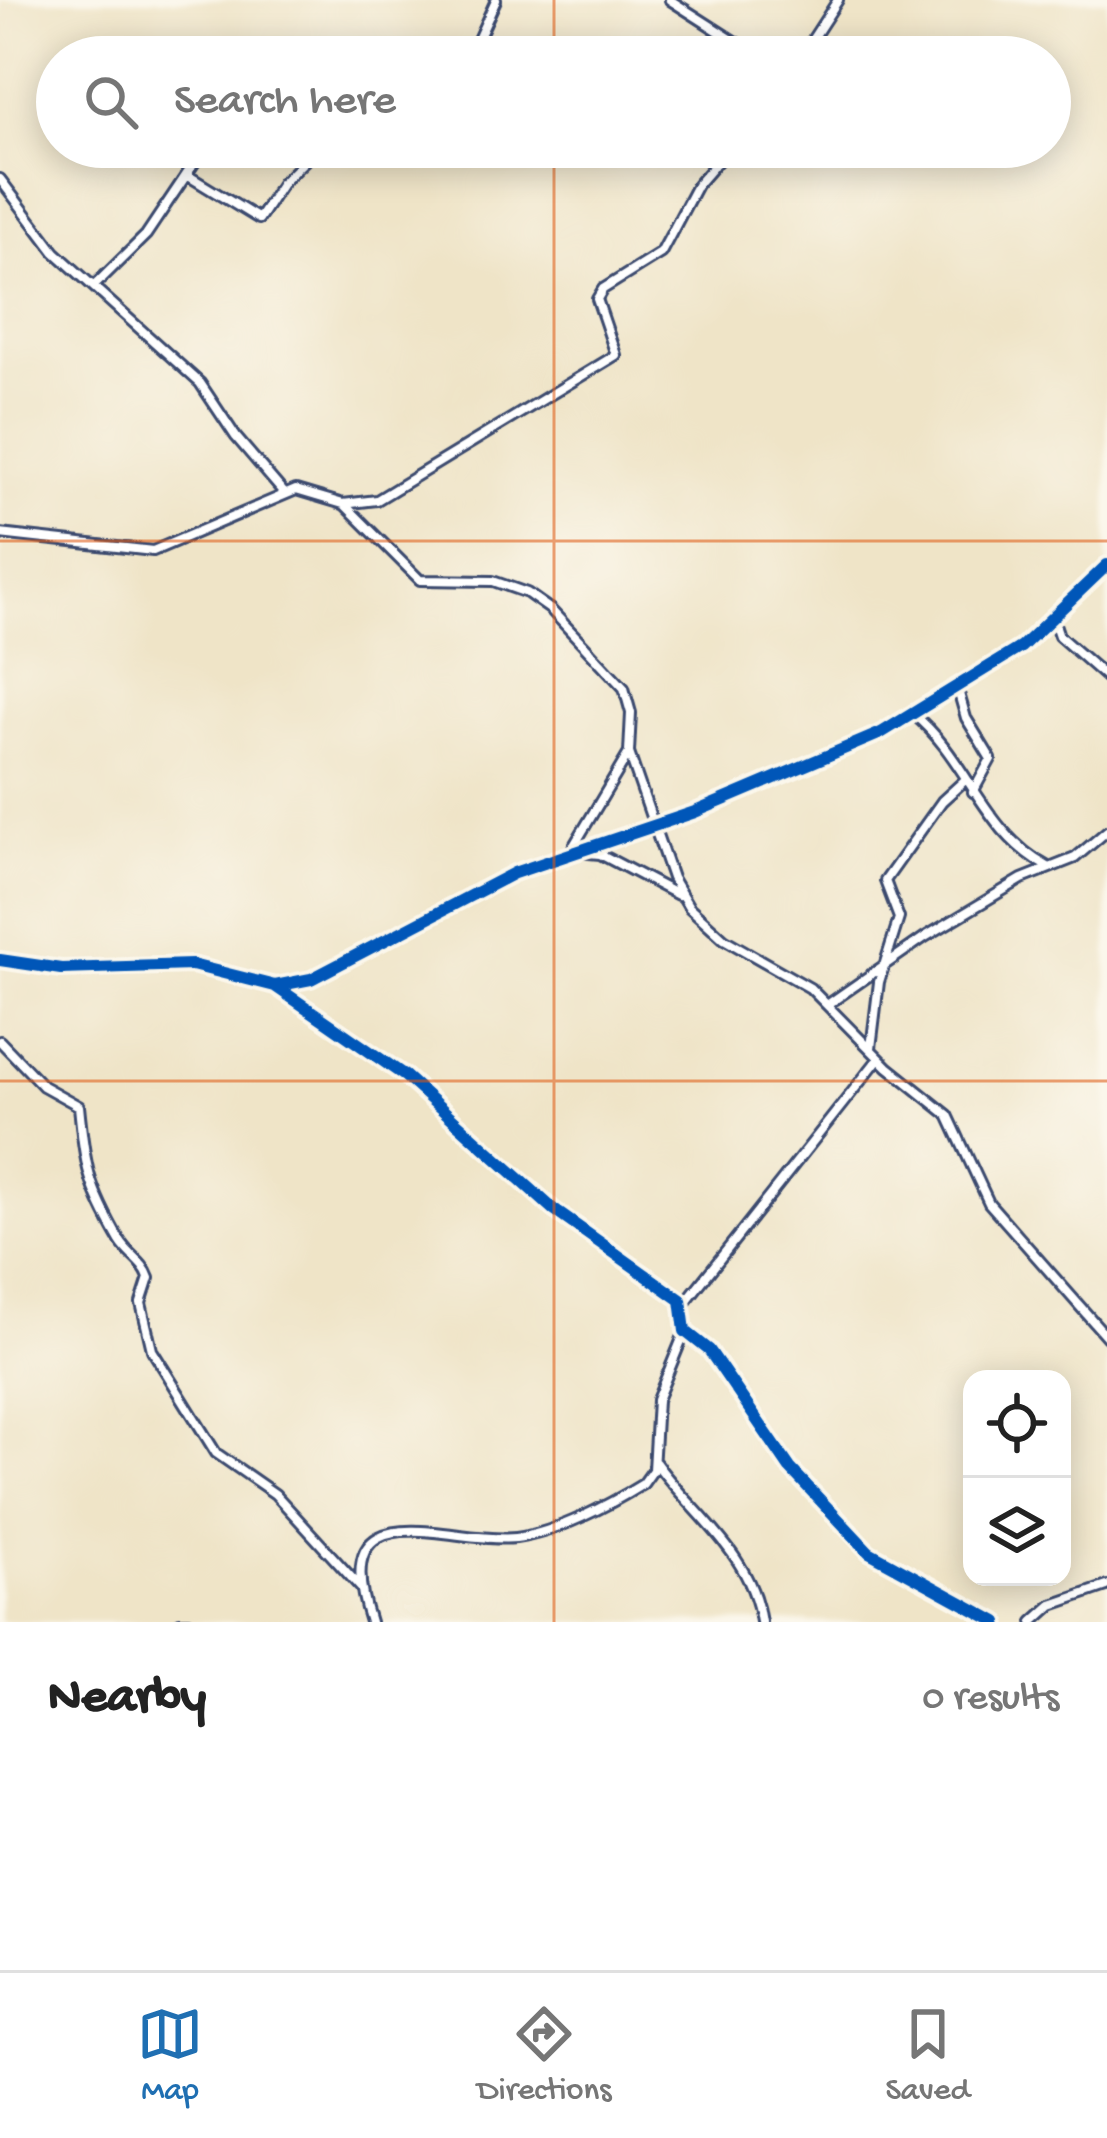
<!DOCTYPE html>
<style>
:root{--surface:#fff;--page:#f2f2f2;--text:#222;--muted:#767676;--line:#e0e0e0;--accent:#1f6fb2}
body{margin:0;font-family:"Gochi Hand",sans-serif;background:var(--page);color:var(--text)}
.controls{position:absolute;right:36px;bottom:36px;display:grid;overflow:hidden;border-radius:24px;box-shadow:0 6px 30px #0003}
.controls button{width:108px;height:108px;display:grid;place-items:center;padding:0;border:0;border-bottom:3px solid var(--line);background:var(--surface);color:var(--text);font:60px sans-serif}
.list{margin:0;padding:0;list-style:none}
h2{display:flex;justify-content:space-between;align-items:center;height:156px;margin:0;padding:0 48px;font-size:51px}
h2 small{font-size:39px;font-weight:400;color:var(--muted)}
.icon{flex:none;width:66px;height:66px;fill:none;stroke:currentColor;stroke-width:2;stroke-linecap:round;stroke-linejoin:round}
.map{position:relative;flex:none;width:1107px;height:1622px;overflow:hidden}
.search{position:absolute;background:var(--surface);box-shadow:0 6px 30px #0003;left:36px;right:36px;top:36px;height:132px;display:flex;align-items:center;gap:30px;box-sizing:border-box;padding:0 42px;border-radius:66px;color:var(--muted);font-size:45px}
.sheet{height:348px;background:var(--surface)}
nav{display:flex;justify-content:space-around;align-items:center;box-sizing:border-box;height:168px;border-top:3px solid var(--line);background:var(--surface);font-size:33px;color:var(--muted)}
nav a{display:grid;justify-items:center;gap:6px}
nav .on{color:var(--accent)}
.map>svg:first-child{display:block}
</style>
<div class="map">
<svg width="1107" height="1622" viewBox="0 0 1107 1622">
<rect width="100%" height="100%" fill="#fbf7ec"/>
<filter id="ink" filterUnits="userSpaceOnUse"><feTurbulence type="fractalNoise" baseFrequency=".00833" numOctaves="2"/><feDisplacementMap in="SourceGraphic" scale="24" xChannelSelector="R" yChannelSelector="G"/><feConvolveMatrix kernelMatrix="1 2 1 2 8 2 1 2 1" color-interpolation-filters="sRGB"/></filter>
<filter id="wash" filterUnits="userSpaceOnUse"><feTurbulence type="fractalNoise" baseFrequency=".004" numOctaves="4" result="noise"/><feDisplacementMap in="SourceGraphic" scale="48" xChannelSelector="R" yChannelSelector="G"/><feGaussianBlur stdDeviation="2.7" result="paint"/><feColorMatrix in="noise" values="0 0 0 0 0 0 0 0 0 0 0 0 0 0 0 0 0 1.4 0 .05"/><feComposite in="paint" operator="in"/></filter>
<g filter="url(#wash)">
<rect width="100%" height="100%" fill="#efe4c7"/>
</g>
<g filter="url(#ink)">
<g fill="none" stroke-linecap="round" stroke-linejoin="round">
<!-- street casing -->
<g stroke="#3b4a6e" stroke-width="14">
<path id="street" d="M670,0L759,57
M470,57L496,0
M801,57L838,0
M327,147L340,154L347,147
M187,175L259,219L283,182L319,147
M0,179L55,252L200,383L236,437L284,493
M94,286L146,235L205,147
M344,504L420,580L493,581L527,593L551,610L624,688L631,713L629,753L570,852
M0,534L153,551L296,490L343,504L377,500L616,355L597,299L603,289L661,253L697,185L730,147
M1054,621L1059,636L1107,678
M958,690L966,718L991,759L973,792
M913,714C968,758 982,832 1048,867
M629,753L672,878L689,907L724,939L810,988L888,1067L948,1115L989,1203L1107,1337
M577,852L600,854L678,895
M0,960L61,969L192,965L275,986L311,979L514,873L695,812L881,733L1021,647L1107,565
M276,987L405,1076L554,1210L681,1300L685,1331L709,1350L790,1468L869,1552L997,1622
M827,1005L925,937L1022,879L1075,858L1107,831
M0,1041L43,1086L79,1106C85,1167 88,1186 120,1241C129,1256 143,1261 149,1278L141,1303L152,1350L216,1453L275,1494L361,1588
M871,1048L879,982L899,918L885,881L942,801L965,780
M684,1304L879,1058
M656,1463C692,1514 751,1552 761,1622
M180,1622H189
M370,1622C325,1485 449,1545 516,1538C556,1533 609,1505 643,1484L653,1470L657,1400L685,1331
M1033,1622L1052,1605L1107,1586"/>
</g>
<!-- street -->
<use href="#street" stroke="#fff" stroke-width="8"/>
<!-- cycleway casing -->
<g stroke="#fbf7ec" stroke-width="20">
<path id="cycleway" d="M0,960L61,969L192,965L275,986L311,979L514,873L695,812L881,733L1021,647L1107,565
M275,986L405,1076L554,1210L681,1300L685,1331L709,1350L790,1468L869,1552L997,1622"/>
</g>
<!-- cycleway -->
<use href="#cycleway" stroke="#0057b8" stroke-width="12"/>
</g>
</g>
<!-- grid -->
<path fill="none" stroke="#de5710" stroke-width="3" stroke-opacity="0.55" d="M554,0V57M554,147V1622M0,541H1107M0,1081H1107"/>
</svg>
<div class="controls">
<button><svg class="icon" aria-label="locate" viewBox="0 0 24 24"><circle cx="12" cy="12" r="6"/><path d="M12 2v4M12 18v4M2 12h4M18 12h4"/></svg></button>
<button><svg class="icon" aria-label="layers" viewBox="0 0 24 24"><path d="M12 4l9 5-9 5-9-5zM3 14l9 5 9-5"/></svg></button>
</div>
<div class="search"><svg class="icon" aria-label="search" viewBox="0 0 24 24"><circle cx="10" cy="10" r="6"/><path d="M15 15l6 6"/></svg>Search here</div>
</div>
<section class="sheet">
<h2>Nearby<small>0 results</small></h2>
<ul class="list">
</ul>
</section>
<nav>
<a class="on"><svg class="icon" aria-label="map" viewBox="0 0 24 24"><path d="M3 6l6-2 6 2 6-2v14l-6 2-6-2-6 2zM9 4v14M15 6v14"/></svg>Map</a>
<a><svg class="icon" aria-label="directions" viewBox="0 0 24 24"><path d="M12 3l9 9-9 9-9-9zM9 14v-3h6M13 9l2 2-2 2"/></svg>Directions</a>
<a><svg class="icon" aria-label="saved" viewBox="0 0 24 24"><path d="M7 4h10v16l-5-4-5 4z"/></svg>Saved</a>
</nav>
